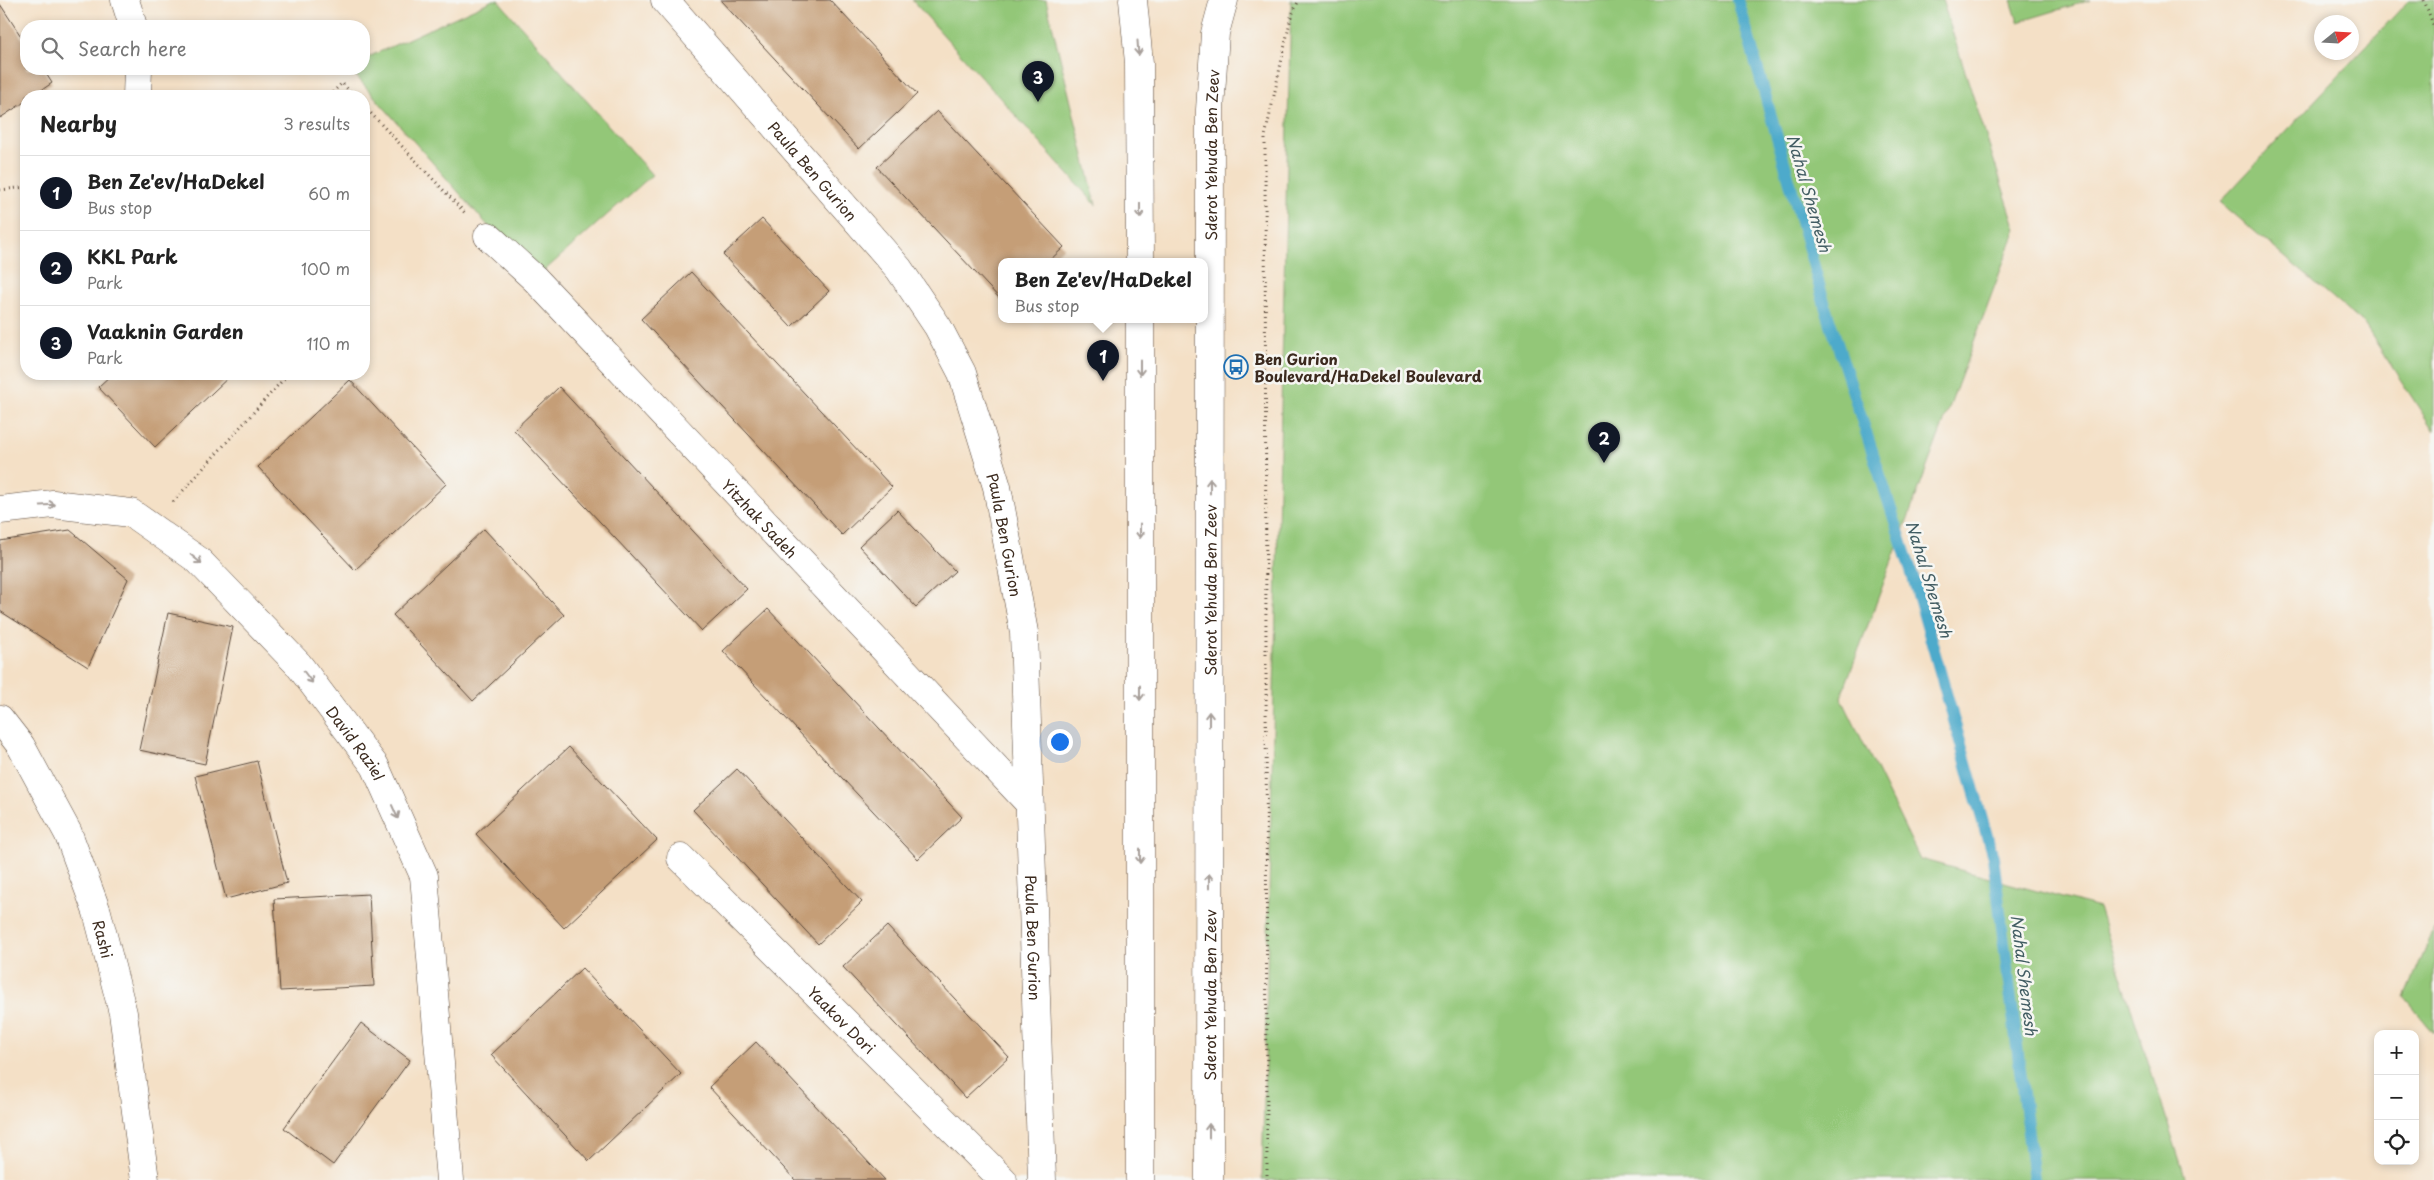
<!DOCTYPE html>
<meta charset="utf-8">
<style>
:root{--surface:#fff;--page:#f6f6f6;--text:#222;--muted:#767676;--line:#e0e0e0;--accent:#111827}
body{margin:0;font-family:"Playpen Sans",sans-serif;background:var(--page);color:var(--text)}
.controls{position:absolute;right:15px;bottom:15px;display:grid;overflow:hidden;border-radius:10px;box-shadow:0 2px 8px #0003}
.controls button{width:45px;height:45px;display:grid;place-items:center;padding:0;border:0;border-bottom:1px solid var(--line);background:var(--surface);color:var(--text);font:25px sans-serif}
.compass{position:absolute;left:2314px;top:15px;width:45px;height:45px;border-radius:50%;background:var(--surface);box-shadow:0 2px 8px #0003;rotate:72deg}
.you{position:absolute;left:1059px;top:741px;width:18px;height:18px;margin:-12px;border:4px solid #fff;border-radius:50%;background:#1a73e8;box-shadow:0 0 0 8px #1a73e833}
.badge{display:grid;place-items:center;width:32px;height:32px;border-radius:50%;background:var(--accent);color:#fff;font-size:16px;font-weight:700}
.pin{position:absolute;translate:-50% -41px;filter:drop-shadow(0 1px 2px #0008)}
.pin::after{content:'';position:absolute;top:26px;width:18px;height:15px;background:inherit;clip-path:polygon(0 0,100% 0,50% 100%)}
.popup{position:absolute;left:998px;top:258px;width:210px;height:65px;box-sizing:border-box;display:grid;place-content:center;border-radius:10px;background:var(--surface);filter:drop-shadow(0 1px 4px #0005);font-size:16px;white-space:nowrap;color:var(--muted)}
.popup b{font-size:19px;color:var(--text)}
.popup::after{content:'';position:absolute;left:50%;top:100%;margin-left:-10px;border:10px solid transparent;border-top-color:var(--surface)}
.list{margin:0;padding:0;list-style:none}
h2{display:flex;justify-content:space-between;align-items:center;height:65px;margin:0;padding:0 20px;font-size:21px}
h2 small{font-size:16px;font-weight:400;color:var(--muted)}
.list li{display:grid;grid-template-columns:32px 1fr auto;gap:15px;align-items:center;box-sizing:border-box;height:75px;padding:0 20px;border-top:1px solid var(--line)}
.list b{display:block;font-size:19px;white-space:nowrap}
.list p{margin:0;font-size:16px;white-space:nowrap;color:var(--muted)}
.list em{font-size:16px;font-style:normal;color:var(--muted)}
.icon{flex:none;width:28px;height:28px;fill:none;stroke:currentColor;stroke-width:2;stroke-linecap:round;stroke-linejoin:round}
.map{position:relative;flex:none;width:2434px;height:1180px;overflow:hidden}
.search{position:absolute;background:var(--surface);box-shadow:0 2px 8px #0003;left:20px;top:20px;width:350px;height:55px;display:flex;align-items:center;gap:12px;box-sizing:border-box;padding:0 18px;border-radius:20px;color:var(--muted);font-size:19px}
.panel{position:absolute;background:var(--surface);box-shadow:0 2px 8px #0003;left:20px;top:90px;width:350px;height:290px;border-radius:20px}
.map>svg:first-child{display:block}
</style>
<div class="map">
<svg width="2434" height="1180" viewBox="0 0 2434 1180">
<rect width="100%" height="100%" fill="#f6f6f2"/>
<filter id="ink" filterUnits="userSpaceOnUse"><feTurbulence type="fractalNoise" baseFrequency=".02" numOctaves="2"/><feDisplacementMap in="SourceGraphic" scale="10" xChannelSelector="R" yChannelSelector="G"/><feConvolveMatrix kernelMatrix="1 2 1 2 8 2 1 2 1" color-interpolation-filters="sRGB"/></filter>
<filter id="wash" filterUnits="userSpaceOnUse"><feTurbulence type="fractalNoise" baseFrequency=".0096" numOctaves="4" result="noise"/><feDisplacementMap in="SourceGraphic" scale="20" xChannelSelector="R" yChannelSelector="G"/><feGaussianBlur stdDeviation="1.12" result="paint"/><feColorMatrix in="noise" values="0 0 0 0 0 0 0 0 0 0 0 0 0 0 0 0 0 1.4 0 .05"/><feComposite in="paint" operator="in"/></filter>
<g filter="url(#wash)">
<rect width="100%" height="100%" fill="#f4e0c6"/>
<!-- green -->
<path fill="#93c778" stroke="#67784b" d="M493,0H498L652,175L535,279L350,69H364V59Z
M912,0H1046L1096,205Z
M1291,0H1942L2016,229L1841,697L1920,859L2099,908L2186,1180H1262Z
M2011,0H2091L2018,22Z
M2409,0H2434V431L2364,324L2220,202Z
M2434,929V1033L2405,998Z"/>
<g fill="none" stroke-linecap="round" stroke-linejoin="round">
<!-- stream -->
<path stroke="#4daacb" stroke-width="12" d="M1738,0L1826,309L1913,577L1993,857L2034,1180"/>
</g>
<g id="blocks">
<!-- building -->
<path fill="#c59e77" d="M720,0H830L917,94L859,149Z
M0,4L26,44V69H43L52,83L33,96H26V101L0,118Z
M937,111L1064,247L1048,262H1002V301L877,167Z
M762,219L829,291L791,327L723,255Z
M691,272L892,487L842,535L641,319Z
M112,374H232L155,447L98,387Z
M350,380L446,484L355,570L258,467Z
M559,387L747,589L702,631L514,430Z
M897,510L955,571L916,607L859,546Z
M484,529L564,615L473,701L393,615Z
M70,530L128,579L88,667L0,611V541Z
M768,609L962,817L918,859L723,651Z
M168,613L233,627L205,764L139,750Z
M569,747L657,840L564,928L476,834Z
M257,761L287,883L226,899L195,776Z
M737,769L862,902L818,944L693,810Z
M369,894L374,986L280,991L274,899Z
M887,926L1009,1057L965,1098L843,967Z
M582,968L681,1074L589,1161L491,1055Z
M361,1023L410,1060L333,1165L284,1128Z
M756,1042L885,1180H795L709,1087Z"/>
</g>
</g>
<g filter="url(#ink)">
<use href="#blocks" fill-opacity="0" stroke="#574537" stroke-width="1"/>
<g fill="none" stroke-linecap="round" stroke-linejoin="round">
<!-- minor casing -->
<g stroke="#574537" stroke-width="29">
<g id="minor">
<path d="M125,0L133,26"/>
<path id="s1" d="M665,0L899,269L938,327L962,373L997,487L1024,632L1042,1180"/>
<path d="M137,96L138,69"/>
<path id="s2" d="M488,236L535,279L1029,803"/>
<path id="s3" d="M0,510L53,504L131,513L198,560L298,664L375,766L424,876L450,1180"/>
<path id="s4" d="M0,719L21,746L68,833L97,912L123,1013L145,1180"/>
<path id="s5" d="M681,858L1003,1180"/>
</g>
</g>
<!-- major casing -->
<g stroke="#574537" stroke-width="29">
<g id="major">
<path d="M1133,0L1139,63L1140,262"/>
<path d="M1140,1180V320"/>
<path id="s6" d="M1209,1180L1210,110L1215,33L1224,0"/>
</g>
</g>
<!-- path -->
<path stroke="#574537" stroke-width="3" stroke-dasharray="1 4" stroke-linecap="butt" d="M2424,0L2434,27
M329,96L342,83L354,96
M364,106L465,213
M0,190L26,187
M173,502L288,374
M1267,1180L1265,137L1291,17L1299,0"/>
<!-- minor -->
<use href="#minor" stroke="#fff" stroke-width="28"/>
<!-- major -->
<use href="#major" stroke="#fff" stroke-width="28"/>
</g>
<!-- one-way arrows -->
<defs><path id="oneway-shaft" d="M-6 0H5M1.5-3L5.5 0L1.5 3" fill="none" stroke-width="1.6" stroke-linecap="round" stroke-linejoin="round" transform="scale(1.25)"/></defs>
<g stroke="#a79f9a">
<use href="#oneway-shaft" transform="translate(1138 48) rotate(86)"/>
<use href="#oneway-shaft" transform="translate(1140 211) rotate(90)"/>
<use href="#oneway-shaft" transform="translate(1140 368) rotate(90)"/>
<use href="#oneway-shaft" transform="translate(1210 486) rotate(-90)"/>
<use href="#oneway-shaft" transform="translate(48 505) rotate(-3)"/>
<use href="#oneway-shaft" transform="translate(1140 531) rotate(90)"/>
<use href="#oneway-shaft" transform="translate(196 559) rotate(39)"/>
<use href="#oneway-shaft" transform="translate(308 677) rotate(53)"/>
<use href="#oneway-shaft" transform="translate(1140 693) rotate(90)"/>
<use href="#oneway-shaft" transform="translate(1209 719) rotate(-90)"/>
<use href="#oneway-shaft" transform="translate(395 812) rotate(66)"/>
<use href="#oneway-shaft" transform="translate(1140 856) rotate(90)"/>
<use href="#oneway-shaft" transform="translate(1209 881) rotate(-90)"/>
<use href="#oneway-shaft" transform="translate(1209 1131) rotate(-90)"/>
</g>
</g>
<!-- icons -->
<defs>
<g id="bus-ring" transform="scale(1.25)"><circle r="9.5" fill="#f6f6f2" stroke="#1f6fb2" stroke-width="1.5"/><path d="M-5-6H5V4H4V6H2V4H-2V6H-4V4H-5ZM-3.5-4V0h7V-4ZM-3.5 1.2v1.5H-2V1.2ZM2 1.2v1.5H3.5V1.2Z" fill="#1f6fb2"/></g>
</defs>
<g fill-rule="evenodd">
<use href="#bus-ring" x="1236" y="367"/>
</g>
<g text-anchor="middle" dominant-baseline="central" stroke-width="5" stroke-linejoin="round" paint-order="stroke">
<!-- street labels -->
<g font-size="15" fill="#3b2a1e" stroke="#f6f6f2">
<text stroke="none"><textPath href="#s6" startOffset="1025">Sderot Yehuda Ben Zeev</textPath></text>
<text stroke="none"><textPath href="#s1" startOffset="226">Paula Ben Gurion</textPath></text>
<text stroke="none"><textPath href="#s2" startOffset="392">Yitzhak Sadeh</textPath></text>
<text stroke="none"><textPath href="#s1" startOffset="646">Paula Ben Gurion</textPath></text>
<text stroke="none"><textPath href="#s6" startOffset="590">Sderot Yehuda Ben Zeev</textPath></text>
<text stroke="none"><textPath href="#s3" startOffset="456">David Raziel</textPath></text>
<text stroke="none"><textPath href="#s1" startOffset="1051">Paula Ben Gurion</textPath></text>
<text stroke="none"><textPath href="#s4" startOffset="245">Rashi</textPath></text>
<text stroke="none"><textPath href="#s6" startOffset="185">Sderot Yehuda Ben Zeev</textPath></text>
<text stroke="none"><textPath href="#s5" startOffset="228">Yaakov Dori</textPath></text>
</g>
<!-- poi labels -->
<g font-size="15" font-weight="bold" fill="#3b2a1e" stroke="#f6f6f2" text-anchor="start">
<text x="1254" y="358">Ben Gurion<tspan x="1254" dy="17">Boulevard/HaDekel Boulevard</tspan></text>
</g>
<!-- water labels -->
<g font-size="16" font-style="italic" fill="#425d63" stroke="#f6f6f2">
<text transform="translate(1810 193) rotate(74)">Nahal Shemesh</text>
<text transform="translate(1930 579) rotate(73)">Nahal Shemesh</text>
<text transform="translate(2025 975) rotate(83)">Nahal Shemesh</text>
</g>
</g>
</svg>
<div class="controls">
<button>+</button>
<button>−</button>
<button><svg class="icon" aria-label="locate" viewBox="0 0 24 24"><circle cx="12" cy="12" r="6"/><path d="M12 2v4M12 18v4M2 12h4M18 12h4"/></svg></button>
</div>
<svg class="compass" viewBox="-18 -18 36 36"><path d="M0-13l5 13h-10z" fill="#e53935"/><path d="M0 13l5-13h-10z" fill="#767676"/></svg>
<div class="you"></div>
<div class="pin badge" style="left:1103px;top:381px">1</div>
<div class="popup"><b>Ben Ze'ev/HaDekel</b>Bus stop</div>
<div class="pin badge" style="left:1604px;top:463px">2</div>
<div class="pin badge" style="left:1038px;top:102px">3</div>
<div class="search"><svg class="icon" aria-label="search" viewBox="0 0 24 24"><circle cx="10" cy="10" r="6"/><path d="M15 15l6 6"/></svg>Search here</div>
<section class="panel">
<h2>Nearby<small>3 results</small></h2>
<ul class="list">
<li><span class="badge">1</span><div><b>Ben Ze'ev/HaDekel</b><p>Bus stop</p></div><em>60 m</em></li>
<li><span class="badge">2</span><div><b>KKL Park</b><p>Park</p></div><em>100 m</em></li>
<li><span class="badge">3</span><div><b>Vaaknin Garden</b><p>Park</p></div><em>110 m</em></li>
</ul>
</section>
</div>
